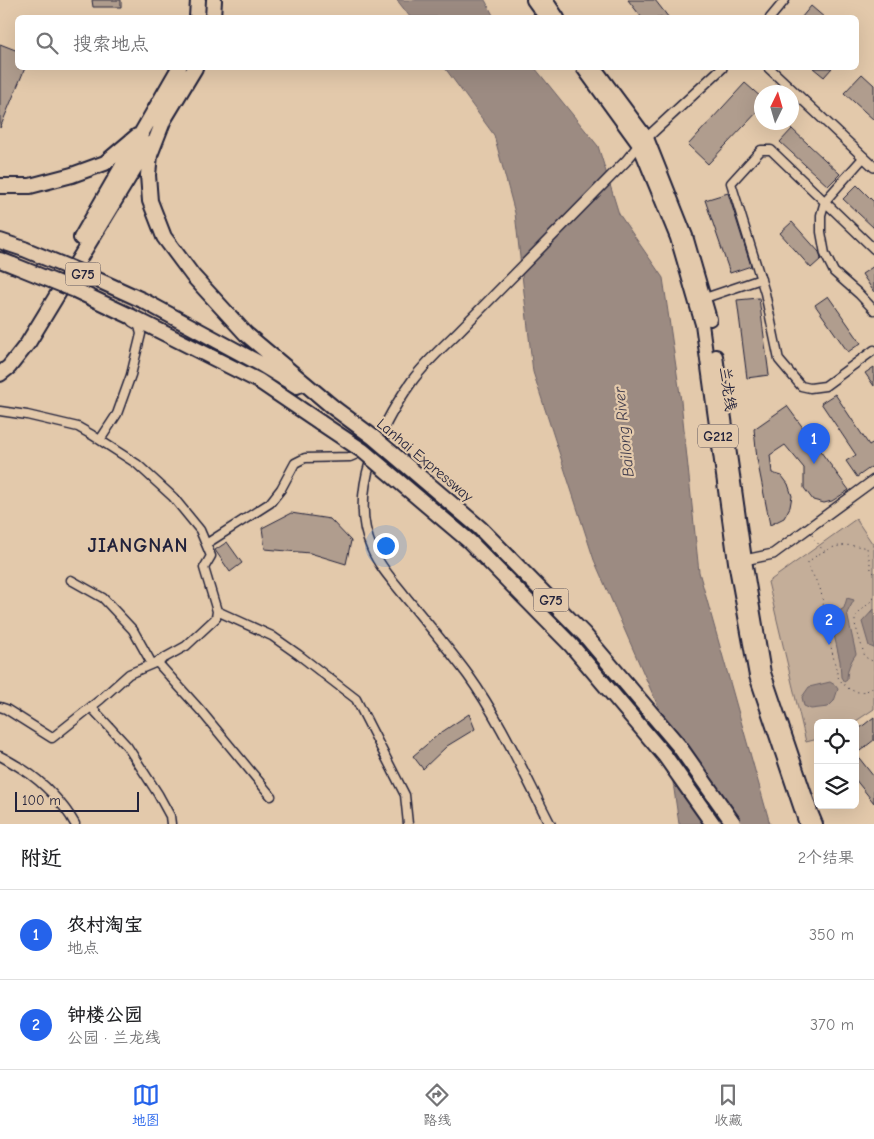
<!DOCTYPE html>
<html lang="zh">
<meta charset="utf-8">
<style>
:root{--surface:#fff;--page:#f2f2f2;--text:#202124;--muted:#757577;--line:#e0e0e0;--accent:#2563eb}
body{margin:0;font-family:"Comic Neue","LXGW WenKai TC",sans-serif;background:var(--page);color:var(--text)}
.controls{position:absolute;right:15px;bottom:15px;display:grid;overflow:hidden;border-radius:8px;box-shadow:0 5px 20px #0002}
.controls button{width:45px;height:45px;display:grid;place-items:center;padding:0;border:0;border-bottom:1px solid var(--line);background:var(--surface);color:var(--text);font:25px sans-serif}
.compass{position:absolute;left:754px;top:85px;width:45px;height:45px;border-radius:50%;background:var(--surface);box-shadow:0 5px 20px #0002;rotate:5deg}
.scale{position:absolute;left:15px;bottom:12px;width:124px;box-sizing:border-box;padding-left:5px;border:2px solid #22223b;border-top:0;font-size:14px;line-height:18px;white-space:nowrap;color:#22223b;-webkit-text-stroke:4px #e3c9ab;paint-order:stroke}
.you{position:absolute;left:385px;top:545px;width:18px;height:18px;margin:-12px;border:4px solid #fff;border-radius:50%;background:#1a73e8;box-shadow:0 0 0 8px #1a73e833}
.badge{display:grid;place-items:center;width:32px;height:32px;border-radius:50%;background:var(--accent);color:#fff;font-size:16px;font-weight:700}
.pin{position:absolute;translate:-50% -41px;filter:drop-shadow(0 1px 2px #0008)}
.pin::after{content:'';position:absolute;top:26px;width:18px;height:15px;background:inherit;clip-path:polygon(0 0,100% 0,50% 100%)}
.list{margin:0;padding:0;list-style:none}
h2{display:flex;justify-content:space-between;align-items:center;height:65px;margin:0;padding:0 20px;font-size:21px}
h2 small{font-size:16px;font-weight:400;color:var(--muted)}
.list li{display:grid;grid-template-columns:32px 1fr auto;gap:15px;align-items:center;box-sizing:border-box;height:90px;padding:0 20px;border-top:1px solid var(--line)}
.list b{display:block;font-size:19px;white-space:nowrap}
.list p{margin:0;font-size:16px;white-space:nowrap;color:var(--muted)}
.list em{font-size:16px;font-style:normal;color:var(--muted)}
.icon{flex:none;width:28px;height:28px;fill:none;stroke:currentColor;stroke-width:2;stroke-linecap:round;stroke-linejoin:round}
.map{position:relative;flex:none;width:874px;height:824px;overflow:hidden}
.search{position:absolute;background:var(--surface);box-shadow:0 5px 20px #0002;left:15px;right:15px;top:15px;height:55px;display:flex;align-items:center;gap:12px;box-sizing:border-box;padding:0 18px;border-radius:8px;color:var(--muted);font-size:19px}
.sheet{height:245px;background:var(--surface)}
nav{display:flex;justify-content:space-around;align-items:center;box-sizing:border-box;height:70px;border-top:1px solid var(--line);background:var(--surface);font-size:14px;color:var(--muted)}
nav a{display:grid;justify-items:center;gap:2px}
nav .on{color:var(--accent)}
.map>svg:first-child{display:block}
</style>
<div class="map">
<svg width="874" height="824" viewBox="0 0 874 824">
<rect width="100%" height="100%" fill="#e3c9ab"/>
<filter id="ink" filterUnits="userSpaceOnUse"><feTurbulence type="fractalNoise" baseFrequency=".02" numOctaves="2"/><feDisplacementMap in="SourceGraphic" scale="10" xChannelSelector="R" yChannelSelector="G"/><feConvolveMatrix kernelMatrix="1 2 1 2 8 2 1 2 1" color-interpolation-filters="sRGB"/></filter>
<g filter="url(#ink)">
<!-- green -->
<path fill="#c4ae99" stroke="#73686a" d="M856,519L874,546V709L853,723H818V739L806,742L768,582Z"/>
<!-- water -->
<path fill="#9c8b82" stroke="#6b6166" d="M397,0H485L494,17H410Z
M445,68H535L598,146L619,214L663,278L681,401L699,572L770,824H679L664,720L594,560L533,372L515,213L494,135Z
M847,598L854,600L847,613L856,654C850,662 847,670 847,680L844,682L841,677L840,661L832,626L836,624L838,612L844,608Z
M874,609V648L869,646L862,622Z
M830,682L835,685L838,689L834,701L828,707L811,709L804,706L802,697L809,687Z"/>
<!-- building -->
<path fill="#b09d8e" stroke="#22223b" d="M92,0H121V7H93Z
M628,0H655L669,18H642Z
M811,6L825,18H801Z
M0,44L18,51V68H25L0,128Z
M813,68H832L824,77Z
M862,74L874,85V120L844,93Z
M745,83L762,98V107L708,164L688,145Z
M792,129L840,174L828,186L780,142Z
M857,185L874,202V228L843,199Z
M728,193L751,266L730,273L705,200Z
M792,222L819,252L821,259L811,268L780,233Z
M874,266V292L862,274Z
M828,296L861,343L848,352L815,305Z
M759,298L769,375L747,378L737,300Z
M874,367V386L865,373Z
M835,394L869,445L874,442V465L857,477L846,461L856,455L821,403Z
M787,406L849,490L832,501L824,503L813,500L804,488V468L785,445L770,455L772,473L782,476L788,484L792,496L790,507L784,518L770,525L757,459L754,429Z
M291,513L330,519L351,541L346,564L310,553L265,549L262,528Z
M227,542L242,563L230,572L215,550Z
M469,714L475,729L447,746L423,769L413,756L439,734Z
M874,717V740L856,754L874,777V803L855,779V732Z"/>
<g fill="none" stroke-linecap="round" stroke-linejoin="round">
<!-- minor casing -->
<g stroke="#22223b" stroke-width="11">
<path id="minor" d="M770,18L785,0
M864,157L825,201L821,215V232L825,254L834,272L859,294L874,310
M874,249L771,150H761L731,183L765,293L779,360L801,386L810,388L825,386L874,350
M702,299L761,279
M0,411L27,415L78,427L92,435L137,464L173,497L200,530L211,556L204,568L217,611L216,618L186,646L157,662L129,674L101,699L52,738L6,709L0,707
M100,440L117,414L131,375L141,334L139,326L132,322
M206,544L270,503L281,489L295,463L305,458L350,457L364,451
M71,580L103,598L133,630L152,664
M217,611L272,636L299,655L356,699L405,795L408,824
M157,662L201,711L271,796
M91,707L127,746L158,794L170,816L171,824
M0,756C8,760 16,765 24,770C43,782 64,804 75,824"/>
</g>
<!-- tertiary casing -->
<g stroke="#22223b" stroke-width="12">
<path id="tertiary" d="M769,68L874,167
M740,561L773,554L874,480
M550,824C524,774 501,721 468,675C448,648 426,622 404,595C393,581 379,566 372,549C347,493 380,426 412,381C426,362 443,347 459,331L626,161L639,145L722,68"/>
</g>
<!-- trunk casing -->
<g stroke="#22223b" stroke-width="16">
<path id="trunk" d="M533,0L546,18
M546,0L558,18
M583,68L639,145L677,238L702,324L735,562L756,676L806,824
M595,68L647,138L686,236L710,319
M716,356L745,560L764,673L811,812L816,824"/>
</g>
<!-- motorway casing -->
<g stroke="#22223b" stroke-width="18">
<path id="motorway" d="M197,18L198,0
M213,18L214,0
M164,119L150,155L148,175L150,201L164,237L193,276L246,334L334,408
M160,126L195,68
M0,186H30L72,175L105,163L137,136
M81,238L179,68
M0,241L24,249
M0,260L13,265
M142,300L259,363L297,386
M130,316L259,381L321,423
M0,374L9,367L28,343L149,144"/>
</g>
<!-- path -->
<path stroke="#22223b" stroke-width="1" stroke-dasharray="1 4" stroke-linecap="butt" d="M812,535L824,552
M874,573L871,569L867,548C842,542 828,546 808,562V566L820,588L823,601L824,617L838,677C847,691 859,697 874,687
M874,598L855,617V624L865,657L874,662"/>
<!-- minor -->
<use href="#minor" stroke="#e3c9ab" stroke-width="8"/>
<!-- tertiary -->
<use href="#tertiary" stroke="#e3c9ab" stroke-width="9"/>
<!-- trunk -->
<use href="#trunk" stroke="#e3c9ab" stroke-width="12"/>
<!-- motorway -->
<use href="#motorway" stroke="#e3c9ab" stroke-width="14"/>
<!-- motorway-bridge casing -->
<g stroke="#22223b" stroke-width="18" stroke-linecap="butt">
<path id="motorway-bridge" d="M24,249L87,275L142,300
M13,265L75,290L130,316
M334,408L373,437L480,528L584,634L679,746L734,824
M321,423L363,451L469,541L571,645L665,756L713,824"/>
</g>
<!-- motorway-bridge -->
<use href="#motorway-bridge" stroke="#e3c9ab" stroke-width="14"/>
</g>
</g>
<g text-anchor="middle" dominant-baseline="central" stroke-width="4.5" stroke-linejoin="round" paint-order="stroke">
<!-- shield labels -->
<g fill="#e3c9ab" stroke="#5c545d" stroke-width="1">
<rect x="65.5" y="262.5" width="35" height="23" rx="4"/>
<rect x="698" y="424.5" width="40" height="23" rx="4"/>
<rect x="533.5" y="588.5" width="35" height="23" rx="4"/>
</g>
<g font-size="14" font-weight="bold" fill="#22223b">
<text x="83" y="274">G75</text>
<text x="718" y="436">G212</text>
<text x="551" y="600">G75</text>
</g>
<!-- street labels -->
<g font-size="15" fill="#22223b" stroke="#e3c9ab">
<text transform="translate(728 389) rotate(82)">兰龙线</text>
<text transform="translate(425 460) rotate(40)">Lanhai Expressway</text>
</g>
<!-- water labels -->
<g font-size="16" font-style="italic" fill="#403c4d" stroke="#e3c9ab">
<text transform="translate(624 432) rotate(-96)">Bailong River</text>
</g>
<!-- district labels -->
<g font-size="20" font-weight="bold" letter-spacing="1" fill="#22223b" stroke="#e3c9ab">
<text x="138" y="545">JIANGNAN</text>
</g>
</g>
</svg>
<div class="controls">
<button><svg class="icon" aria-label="locate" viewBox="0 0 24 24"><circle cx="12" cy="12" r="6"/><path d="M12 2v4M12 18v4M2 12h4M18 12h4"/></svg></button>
<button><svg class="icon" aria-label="layers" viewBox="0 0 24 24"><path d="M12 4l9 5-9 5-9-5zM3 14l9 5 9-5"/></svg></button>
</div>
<svg class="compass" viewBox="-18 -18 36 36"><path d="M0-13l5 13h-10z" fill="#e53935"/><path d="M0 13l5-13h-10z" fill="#757577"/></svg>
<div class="scale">100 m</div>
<div class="you"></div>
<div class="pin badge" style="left:814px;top:464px">1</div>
<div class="pin badge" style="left:829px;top:645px">2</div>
<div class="search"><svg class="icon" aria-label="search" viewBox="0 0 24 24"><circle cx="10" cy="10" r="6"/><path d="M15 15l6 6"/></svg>搜索地点</div>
</div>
<section class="sheet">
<h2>附近<small>2个结果</small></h2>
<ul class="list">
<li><span class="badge">1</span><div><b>农村淘宝</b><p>地点</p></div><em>350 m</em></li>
<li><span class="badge">2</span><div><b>钟楼公园</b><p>公园 · 兰龙线</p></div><em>370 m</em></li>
</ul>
</section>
<nav>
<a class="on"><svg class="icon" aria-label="map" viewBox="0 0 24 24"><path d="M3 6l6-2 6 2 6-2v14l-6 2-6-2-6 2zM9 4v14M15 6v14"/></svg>地图</a>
<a><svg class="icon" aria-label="directions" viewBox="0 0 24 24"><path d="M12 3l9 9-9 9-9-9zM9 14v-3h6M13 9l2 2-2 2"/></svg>路线</a>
<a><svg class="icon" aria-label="saved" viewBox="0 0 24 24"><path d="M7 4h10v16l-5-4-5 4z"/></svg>收藏</a>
</nav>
